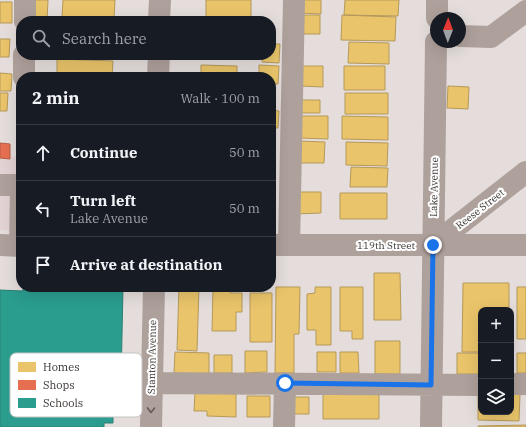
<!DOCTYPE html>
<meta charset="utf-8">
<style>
:root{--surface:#171b24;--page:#242831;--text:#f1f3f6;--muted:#9ea1a6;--line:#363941}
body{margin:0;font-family:"IBM Plex Serif",serif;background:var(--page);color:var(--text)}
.controls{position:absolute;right:12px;bottom:12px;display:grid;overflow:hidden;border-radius:8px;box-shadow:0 4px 16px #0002}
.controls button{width:36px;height:36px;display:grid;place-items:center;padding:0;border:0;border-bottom:1px solid var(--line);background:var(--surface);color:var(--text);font:20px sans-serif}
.compass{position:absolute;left:430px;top:12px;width:36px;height:36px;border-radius:50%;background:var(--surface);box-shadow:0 4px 16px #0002;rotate:1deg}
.stop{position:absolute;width:12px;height:12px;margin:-9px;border:3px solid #1a73e8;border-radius:50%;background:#fff}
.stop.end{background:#1a73e8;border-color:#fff;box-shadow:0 1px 4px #0008}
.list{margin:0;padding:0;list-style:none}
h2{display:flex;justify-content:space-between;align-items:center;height:52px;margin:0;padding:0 16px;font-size:17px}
h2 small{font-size:13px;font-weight:400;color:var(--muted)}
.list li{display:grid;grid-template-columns:26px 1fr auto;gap:12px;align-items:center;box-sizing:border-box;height:56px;padding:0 16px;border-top:1px solid var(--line)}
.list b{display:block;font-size:15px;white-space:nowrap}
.list p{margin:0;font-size:13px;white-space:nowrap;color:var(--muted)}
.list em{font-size:13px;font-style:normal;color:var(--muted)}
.icon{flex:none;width:22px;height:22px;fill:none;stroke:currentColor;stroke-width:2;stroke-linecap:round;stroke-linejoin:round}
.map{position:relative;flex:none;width:526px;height:427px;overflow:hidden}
.search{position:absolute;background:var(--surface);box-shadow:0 4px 16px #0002;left:16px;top:16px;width:260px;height:44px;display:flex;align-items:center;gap:10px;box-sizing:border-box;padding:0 14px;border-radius:16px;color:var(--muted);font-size:15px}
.panel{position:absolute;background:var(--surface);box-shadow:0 4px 16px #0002;left:16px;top:72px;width:260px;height:220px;border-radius:16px}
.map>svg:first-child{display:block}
</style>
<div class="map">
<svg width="526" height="427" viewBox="0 0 526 427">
<rect width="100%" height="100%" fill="#e4dddb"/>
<!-- commercial -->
<path fill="#e3d2d3" d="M0,156L21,157V230H0Z"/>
<!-- homes -->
<path fill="#e9c46a" stroke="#b5995a" d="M30,0H48L47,21H30Z
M63,0H115L114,18L62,17Z
M206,0H251V21H206Z
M301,0H321V14L300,13Z
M345,0H399L398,16L344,15Z
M0,2H12V23H0Z
M300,15H320V34H300Z
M342,15L396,17L395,41L341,40Z
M0,39H10L9,57H0Z
M349,42L389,43V64L348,63Z
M271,44H280L279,63L262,62L263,55H271Z
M200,55H235V56Z
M57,59L113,61L112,77H57Z
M201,65L237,66V77H201Z
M259,65L279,66L278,84H271V77H259Z
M301,66H323V87L300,86Z
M344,66H385V90H344Z
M0,73L12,74L11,91H0Z
M29,74H47L48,77H29Z
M448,86L469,87L468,109L447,108Z
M0,93H8L7,111H0Z
M345,93H388V114H345Z
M300,100H320V113H300Z
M271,110L279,111L278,128H271Z
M300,116H328V139L299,138Z
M342,116L388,117V140L342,139Z
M299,141L325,142L324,163H299Z
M346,142L388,143L387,166L346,165Z
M351,167L388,168L387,187H350Z
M296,192H321V213L296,214Z
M340,193H387V219H340Z
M374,273H400L401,320H374Z
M463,283H509V310H481V352H462Z
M179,287H199L197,351L177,350Z
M213,287H230V293H242V312H236V331H212Z
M276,287H300L299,334H294V373H275Z
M315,287H331V345H316V330H307V294L315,293Z
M340,287H363V339H352V331H340Z
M517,287H526V339H517Z
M250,293H272V342H250Z
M375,341H400V374H375Z
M245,351H267V372L245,373Z
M175,352L209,353V375L174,373Z
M317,352H336V372H317Z
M340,352H358L359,373H340Z
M457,353H481V374H457Z
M511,353H512V374H511Z
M517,353H526V373H517Z
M214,355H232V373H214Z
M195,392L236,394V417L207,416V411H194Z
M323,392H379V419H323Z
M478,393H481V412H511V394H520L519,421L478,420Z
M247,396H270V417H247Z
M293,397H309V414H293Z
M526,425V427H478V426Z"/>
<!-- shops -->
<path fill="#e76f51" stroke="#b35e48" d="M0,143L10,144V159L0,158Z"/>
<!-- schools -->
<path fill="#2a9d8f" stroke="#2f7e74" d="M23,287L90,289V287H123L121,382L69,381V397L113,398V423H104V427H0V290L23,291Z"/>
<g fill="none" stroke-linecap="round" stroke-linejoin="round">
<!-- minor -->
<path stroke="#aea09b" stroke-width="22" d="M437,18V0
M25,21V0
M159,21L160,0
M460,36L491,37L526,11
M24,77V55
M158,77L159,55
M0,185H21
M0,245L21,246
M271,245H526
M289,245L294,0
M433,245L526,172
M20,246L21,187
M152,383L481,385
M511,384H526
M151,427L154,287
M284,427L285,383
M431,427L436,42"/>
</g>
<!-- one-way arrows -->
<defs><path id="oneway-chevron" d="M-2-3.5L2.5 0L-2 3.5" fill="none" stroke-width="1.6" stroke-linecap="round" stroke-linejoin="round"/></defs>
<use stroke="#635b58" href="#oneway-chevron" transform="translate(151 410) rotate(91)"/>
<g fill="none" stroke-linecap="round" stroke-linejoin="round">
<!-- route -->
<path stroke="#1a73e8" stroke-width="5" d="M285,383L431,385L433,245"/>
</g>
<g text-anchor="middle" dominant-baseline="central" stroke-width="4" stroke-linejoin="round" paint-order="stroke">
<!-- street labels -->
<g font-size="10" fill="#3b3634" stroke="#fff">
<text transform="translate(434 187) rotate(-89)">Lake Avenue</text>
<text transform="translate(480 209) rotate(-38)">Reese Street</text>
<text x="386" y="245">119th Street</text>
<text transform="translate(152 357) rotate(-89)">Stanton Avenue</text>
</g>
</g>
<!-- legend -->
<rect x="10" y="353" width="132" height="64" rx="6" fill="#fff" stroke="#c4c3c2" stroke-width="1"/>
<rect x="18" y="362" width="18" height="10" fill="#e9c46a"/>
<rect x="18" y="380" width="18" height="10" fill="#e76f51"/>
<rect x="18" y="398" width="18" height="10" fill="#2a9d8f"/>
<g font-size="11" fill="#3b3634">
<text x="43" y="371">Homes</text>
<text x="43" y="389">Shops</text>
<text x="43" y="407">Schools</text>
</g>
</svg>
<div class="controls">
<button>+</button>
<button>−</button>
<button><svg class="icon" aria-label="layers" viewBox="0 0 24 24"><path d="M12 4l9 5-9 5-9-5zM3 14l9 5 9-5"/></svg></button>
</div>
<svg class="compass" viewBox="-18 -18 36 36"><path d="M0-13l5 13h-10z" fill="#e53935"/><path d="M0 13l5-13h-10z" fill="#9ea1a6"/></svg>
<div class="stop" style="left:285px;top:383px"></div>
<div class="stop end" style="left:433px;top:245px"></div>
<div class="search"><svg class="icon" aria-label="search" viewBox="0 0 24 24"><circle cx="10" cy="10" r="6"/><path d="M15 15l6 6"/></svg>Search here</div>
<section class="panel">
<h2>2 min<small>Walk · 100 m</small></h2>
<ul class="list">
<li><svg class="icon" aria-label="ahead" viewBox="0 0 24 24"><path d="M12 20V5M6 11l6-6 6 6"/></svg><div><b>Continue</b></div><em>50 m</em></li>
<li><svg class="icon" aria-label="left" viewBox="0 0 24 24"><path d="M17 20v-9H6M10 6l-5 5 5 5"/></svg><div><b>Turn left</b><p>Lake Avenue</p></div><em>50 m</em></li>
<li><svg class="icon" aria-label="arrive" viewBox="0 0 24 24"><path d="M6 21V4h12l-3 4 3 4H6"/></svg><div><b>Arrive at destination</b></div></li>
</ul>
</section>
</div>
